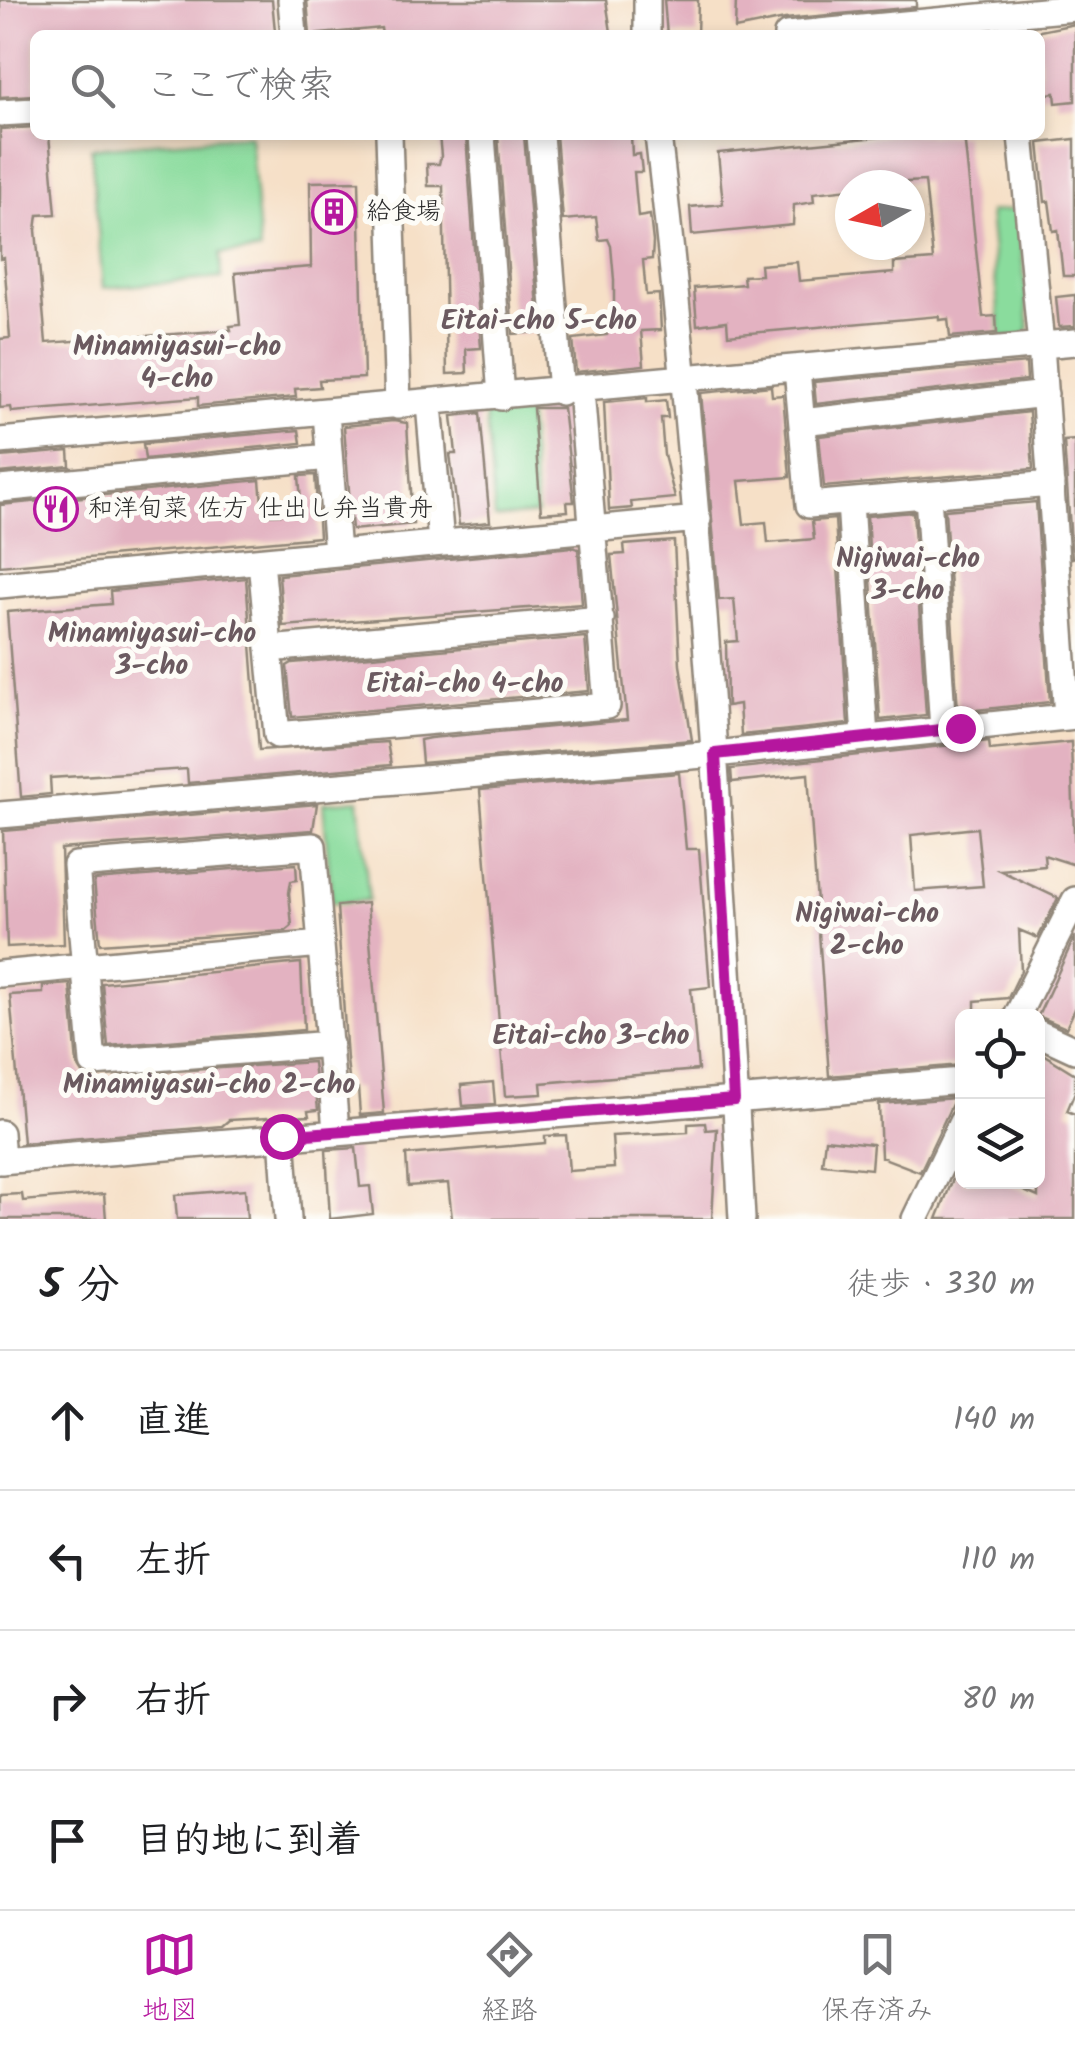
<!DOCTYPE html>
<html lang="ja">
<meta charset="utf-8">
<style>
:root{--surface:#fff;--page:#f6f6f6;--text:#202124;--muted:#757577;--line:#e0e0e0;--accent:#b5179e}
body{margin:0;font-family:Kalam,"Klee One",sans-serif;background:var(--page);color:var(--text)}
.controls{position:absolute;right:30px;bottom:30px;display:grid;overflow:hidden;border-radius:15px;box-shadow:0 5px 15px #0003}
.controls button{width:90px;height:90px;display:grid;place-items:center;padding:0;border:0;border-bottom:2px solid var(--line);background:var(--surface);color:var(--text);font:50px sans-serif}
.compass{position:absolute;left:835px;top:170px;width:90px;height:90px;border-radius:50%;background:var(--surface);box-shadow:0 5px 15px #0003;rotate:261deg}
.stop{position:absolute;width:30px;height:30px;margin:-22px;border:8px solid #b5179e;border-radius:50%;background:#fff}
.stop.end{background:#b5179e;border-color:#fff;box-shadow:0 2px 10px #0008}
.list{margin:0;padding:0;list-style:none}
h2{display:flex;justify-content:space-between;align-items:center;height:130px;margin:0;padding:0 40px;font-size:42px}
h2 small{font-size:32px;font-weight:400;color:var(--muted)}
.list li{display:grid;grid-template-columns:65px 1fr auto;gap:30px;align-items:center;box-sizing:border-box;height:140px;padding:0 40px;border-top:2px solid var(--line)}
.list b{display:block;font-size:38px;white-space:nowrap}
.list em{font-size:32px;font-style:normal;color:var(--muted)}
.icon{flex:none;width:55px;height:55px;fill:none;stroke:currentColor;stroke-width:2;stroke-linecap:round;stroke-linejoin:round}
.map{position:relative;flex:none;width:1075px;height:1219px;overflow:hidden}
.search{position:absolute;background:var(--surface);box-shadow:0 5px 15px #0003;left:30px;right:30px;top:30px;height:110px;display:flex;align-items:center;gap:25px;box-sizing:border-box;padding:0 35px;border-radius:15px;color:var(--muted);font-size:38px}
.sheet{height:690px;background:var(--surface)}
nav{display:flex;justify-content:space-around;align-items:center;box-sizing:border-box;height:140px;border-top:2px solid var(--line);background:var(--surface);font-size:28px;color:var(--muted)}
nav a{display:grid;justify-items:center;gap:5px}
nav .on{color:var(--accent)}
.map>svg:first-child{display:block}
</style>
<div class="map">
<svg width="1075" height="1219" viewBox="0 0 1075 1219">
<rect width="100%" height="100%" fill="#fdfcf7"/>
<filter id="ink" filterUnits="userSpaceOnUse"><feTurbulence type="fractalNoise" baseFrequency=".01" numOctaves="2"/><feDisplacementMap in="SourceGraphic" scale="20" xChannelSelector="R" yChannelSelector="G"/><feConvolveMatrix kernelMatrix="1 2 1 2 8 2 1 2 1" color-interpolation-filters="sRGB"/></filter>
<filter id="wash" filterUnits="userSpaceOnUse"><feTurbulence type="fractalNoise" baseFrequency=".0048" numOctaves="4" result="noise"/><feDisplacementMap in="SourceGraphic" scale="40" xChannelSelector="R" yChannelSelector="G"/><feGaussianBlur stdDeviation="2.25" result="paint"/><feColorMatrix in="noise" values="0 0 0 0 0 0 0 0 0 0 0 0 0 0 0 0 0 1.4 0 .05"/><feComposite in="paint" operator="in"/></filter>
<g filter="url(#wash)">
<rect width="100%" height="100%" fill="#f6e0c7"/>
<!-- green -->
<path fill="#8adc9d" stroke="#5a8464" stroke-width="2.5" d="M250,135L260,251L220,254L221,278L103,288L91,148Z
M1018,209L1029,328L1023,336L1001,339L989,212Z
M527,406L537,514L495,518L485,410Z
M359,800L369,900L332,903L323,803Z"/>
<g id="blocks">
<!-- building -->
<path fill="#e3b2c1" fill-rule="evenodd" d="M0,0H272L275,31L224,35H35V95L0,97Z
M307,0H606L611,32L382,35L381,28L310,35Z
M664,0H698L697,35H667Z
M736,0H916V7L785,19L735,29Z
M1075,24V101L1056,103L1055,93L1040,95V31Z
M35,127V135H49L56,214L38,215L36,230L46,343L231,330L230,326L240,325L235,273L311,267L310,182L359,181L364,378L319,380L320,387L295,389L296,397L198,406V397L12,412L11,407L0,408V339L10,338L4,258L0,259V129Z
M439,135H466L481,348L466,349L467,373L447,374L443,186H428L427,164H439L441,156Z
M524,135L540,332L513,334L498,136Z
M556,135H631L632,155L640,154L642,172H634L638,217L650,215L653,242L652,259L643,260L646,295L659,294L661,330L641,331L644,365L576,372L573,339L607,335L605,315L614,314V280L611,246L608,239L599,240L596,217L563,220Z
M898,135H964L983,317L996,316L997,333L950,337L948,319L939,320V316L728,335L727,321L697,325L694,288L744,284L743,276L761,275L760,265L797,262L799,281L894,273V263L933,260L925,181L850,185V189L813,193L814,202L794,205L793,225L692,235L690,207L723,204L718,153Z
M1075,139V276H1063L1058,230L1053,231L1049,201L1045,202L1039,143Z
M1075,295V326L1059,327L1056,297Z
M1026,363L1027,380L816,404L814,382Z
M771,386L772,396L783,395L790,477L739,481L744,524L766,522L768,543L814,539L812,521L835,519L848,724L741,735L739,704L727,706L726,642L738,641L734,599L719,600L701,393Z
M647,398V402L666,400L668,418H661L664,455L675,498L631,502L632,508L609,510L604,402Z
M533,408H563L574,502H567L568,511L541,513Z
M1029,412L1033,469L824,487L819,436Z
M480,413L490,522L459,525L450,454H456L452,416Z
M393,421L407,423L413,524L352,530L344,426Z
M299,430L301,443L145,459L143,444Z
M1075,440V557L1072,558L1064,441Z
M69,451L70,466L0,473V457Z
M315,475L319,537L0,566V505L260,480L263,515L302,513L299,476Z
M1036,502L1050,702L958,712L945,510Z
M913,512L926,715L880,720L867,516Z
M674,541L680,665L692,740L422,763L420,740L430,738L627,720L611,555L625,554L624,545Z
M572,547L578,549L582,604L283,626L279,575Z
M246,578L259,750L387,742L391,765L188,783L187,769L50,778L51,794L21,797L7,612L111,604L110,591Z
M585,637L589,691L292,717L287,666L292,663Z
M989,741L990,750L1071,742L1075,865L1044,855L1045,866L999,870L1058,898L1038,938L1019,930L1021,971L1008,998L975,1001V1016H962V1065L829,1076L808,774L732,782L731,769ZM977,828L983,886L915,891L911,835Z
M679,773L686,849H699L710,987L691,989L698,1070L541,1083L542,1094L505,1096L480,790Z
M317,804L313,830L61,849L64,944L7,947L3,831Z
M296,864L297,880L291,881L289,893L292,926L286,931L100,944L94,880Z
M367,903L384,1113L360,1115L358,1088H350L347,1060L337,906Z
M1075,936V1009L1066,1028L1038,1016Z
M301,963L304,1030L108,1046L102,983Z
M70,984L77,1064L85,1077L313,1062L318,1110L308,1111L309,1116L229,1120L222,1126L23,1143L10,995L43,993V986Z
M1038,1051L1075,1074V1092L1067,1111L1075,1114V1219H937L957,1169L962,1171V1182H1003L1038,1197Z
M493,1082L495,1104L463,1106L461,1085Z
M955,1098L920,1172L881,1157L879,1104Z
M705,1123L706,1130L717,1129L712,1219H452L448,1183L408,1186L406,1155L545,1143V1136L566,1135L569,1171L614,1168L612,1136L688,1132V1124Z
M825,1139L873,1144L871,1169L822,1164Z
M356,1148L360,1187L370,1186L373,1214L330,1219L326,1150Z
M245,1189L247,1219H177L175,1195Z
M22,1194L23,1201L104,1194L106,1219H0V1195Z"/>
</g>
</g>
<g filter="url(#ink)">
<use href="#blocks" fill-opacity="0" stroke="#908679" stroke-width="2.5"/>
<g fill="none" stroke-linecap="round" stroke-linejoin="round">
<!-- minor casing -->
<g stroke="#908679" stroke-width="30">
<path id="minor" d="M291,0L294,35
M647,0V35
M787,35L1075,8
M0,113L35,111
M389,135L398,406
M482,135L501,397
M540,135L561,392
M658,135C700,495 723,857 742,1219
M1021,135L1041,345L1067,717
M797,369L809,505L1051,484
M429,404L441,543
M326,413L337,553
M802,422L1045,394
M0,441L1075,342
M0,489L329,457
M928,495L943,730
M850,502L865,738
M261,561L277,735L607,706L581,390
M0,585L698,519
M269,649L601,619
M0,815L715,754L1075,716
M0,974L321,944
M1017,1016L1075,900
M1038,1033L1075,1050
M330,1044L93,1063L76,865L313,846L336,1131
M0,1133L2,1161
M282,1136L288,1219
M0,1161L962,1081
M915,1219L962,1122"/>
</g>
<!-- minor -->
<use href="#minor" stroke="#fff" stroke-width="25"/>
</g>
</g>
<g fill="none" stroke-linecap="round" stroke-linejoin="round" filter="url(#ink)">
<!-- route -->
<path stroke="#b5179e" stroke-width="12" d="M282,1136L734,1100L715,754L960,728"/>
</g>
<!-- icons -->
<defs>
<g id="building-ring" transform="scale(2.25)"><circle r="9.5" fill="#fdfcf7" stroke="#b5179e" stroke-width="1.5"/><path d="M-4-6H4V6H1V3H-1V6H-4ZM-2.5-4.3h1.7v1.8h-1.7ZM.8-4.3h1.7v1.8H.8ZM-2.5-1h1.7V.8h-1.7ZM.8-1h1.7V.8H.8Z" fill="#b5179e"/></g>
<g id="restaurant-ring" transform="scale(2.25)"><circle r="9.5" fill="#fdfcf7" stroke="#b5179e" stroke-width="1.5"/><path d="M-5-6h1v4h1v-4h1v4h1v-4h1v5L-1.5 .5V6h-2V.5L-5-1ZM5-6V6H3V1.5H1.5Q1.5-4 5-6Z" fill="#b5179e"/></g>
</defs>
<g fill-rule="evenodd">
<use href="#building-ring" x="334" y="212"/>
<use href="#restaurant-ring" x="56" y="509"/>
</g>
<g text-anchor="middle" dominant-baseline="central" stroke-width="10" stroke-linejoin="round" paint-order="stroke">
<!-- poi labels -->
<g font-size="25" fill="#2b2b2b" stroke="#fdfcf7" text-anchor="start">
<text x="366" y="212">給食場</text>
<text x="88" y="509">和洋旬菜 佐方 仕出し弁当貴舟</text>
</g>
<!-- neighbourhood labels -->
<g font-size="28" font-weight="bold" fill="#6b5a60" stroke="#fdfcf7">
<text x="539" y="321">Eitai-cho 5-cho</text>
<text x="177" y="347">Minamiyasui-cho<tspan x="177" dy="32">4-cho</tspan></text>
<text x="908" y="559">Nigiwai-cho<tspan x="908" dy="32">3-cho</tspan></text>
<text x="152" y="634">Minamiyasui-cho<tspan x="152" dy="32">3-cho</tspan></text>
<text x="465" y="684">Eitai-cho 4-cho</text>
<text x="867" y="914">Nigiwai-cho<tspan x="867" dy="32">2-cho</tspan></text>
<text x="591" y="1036">Eitai-cho 3-cho</text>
<text x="209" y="1085">Minamiyasui-cho 2-cho</text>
</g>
</g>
</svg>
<div class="controls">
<button><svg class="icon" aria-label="locate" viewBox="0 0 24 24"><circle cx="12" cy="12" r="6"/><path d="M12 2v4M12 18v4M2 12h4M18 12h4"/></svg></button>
<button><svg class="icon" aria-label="layers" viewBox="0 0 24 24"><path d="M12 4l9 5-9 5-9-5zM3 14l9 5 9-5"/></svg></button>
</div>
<svg class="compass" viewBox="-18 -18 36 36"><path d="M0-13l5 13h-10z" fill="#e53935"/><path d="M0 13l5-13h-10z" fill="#757577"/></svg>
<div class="stop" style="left:282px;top:1136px"></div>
<div class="stop end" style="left:960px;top:728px"></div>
<div class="search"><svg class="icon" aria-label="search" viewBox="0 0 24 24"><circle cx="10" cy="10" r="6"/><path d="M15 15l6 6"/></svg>ここで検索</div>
</div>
<section class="sheet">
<h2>5 分<small>徒歩 · 330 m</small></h2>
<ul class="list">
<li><svg class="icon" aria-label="ahead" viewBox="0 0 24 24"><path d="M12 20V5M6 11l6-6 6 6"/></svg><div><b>直進</b></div><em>140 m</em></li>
<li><svg class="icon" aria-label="left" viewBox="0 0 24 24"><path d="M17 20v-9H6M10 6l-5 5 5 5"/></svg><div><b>左折</b></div><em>110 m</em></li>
<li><svg class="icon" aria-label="right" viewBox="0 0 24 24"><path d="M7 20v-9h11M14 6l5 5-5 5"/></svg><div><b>右折</b></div><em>80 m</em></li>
<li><svg class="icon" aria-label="arrive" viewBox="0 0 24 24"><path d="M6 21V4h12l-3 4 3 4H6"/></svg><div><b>目的地に到着</b></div></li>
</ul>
</section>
<nav>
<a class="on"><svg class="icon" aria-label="map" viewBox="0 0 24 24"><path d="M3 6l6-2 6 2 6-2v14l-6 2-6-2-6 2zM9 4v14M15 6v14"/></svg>地図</a>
<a><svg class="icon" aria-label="directions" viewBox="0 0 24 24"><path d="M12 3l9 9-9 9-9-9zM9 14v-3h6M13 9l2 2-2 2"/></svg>経路</a>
<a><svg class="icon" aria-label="saved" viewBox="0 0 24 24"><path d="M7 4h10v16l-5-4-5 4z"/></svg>保存済み</a>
</nav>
